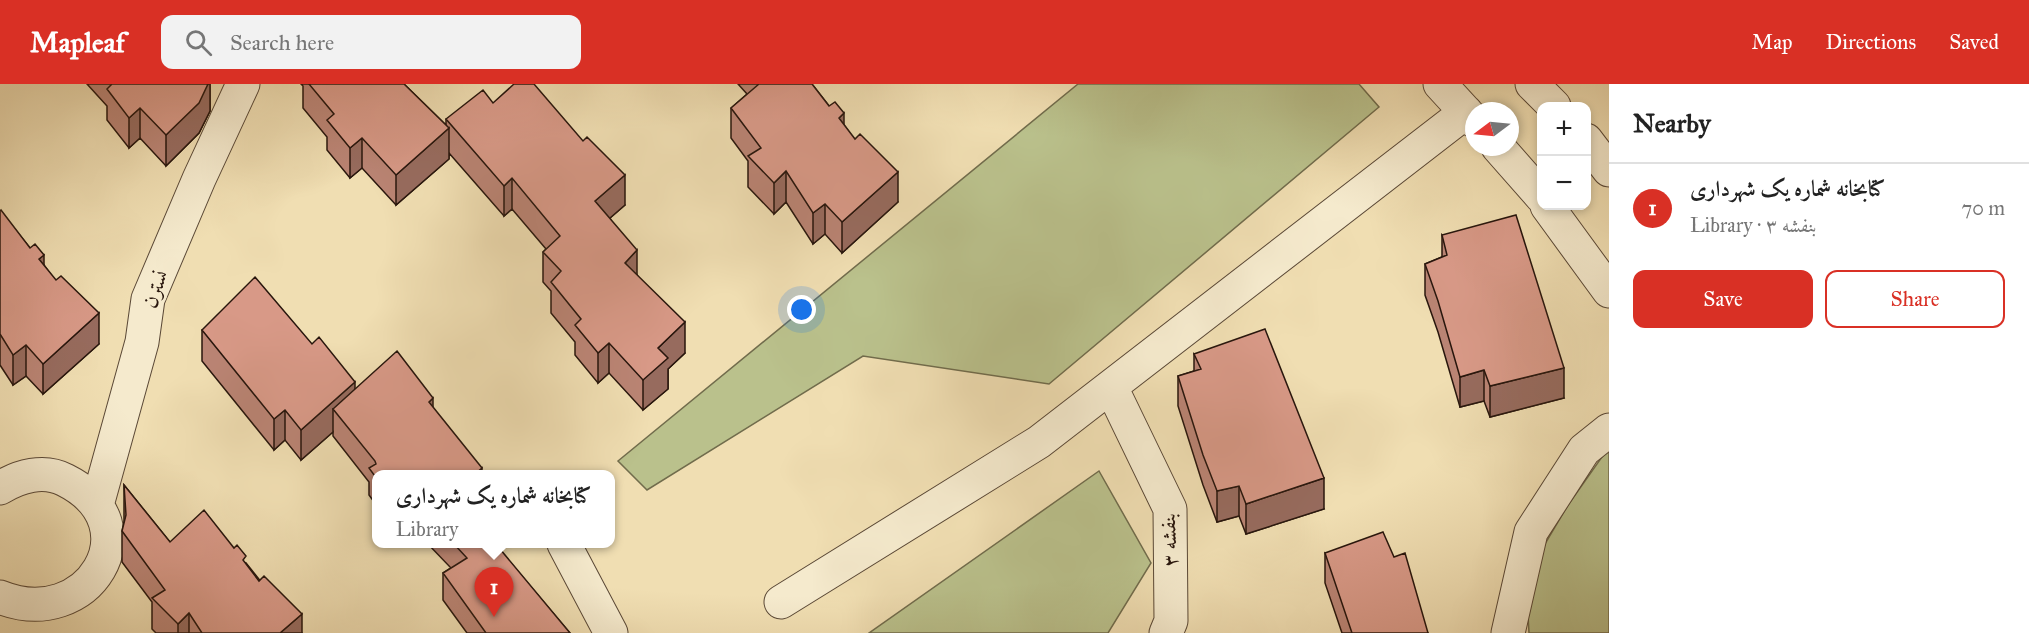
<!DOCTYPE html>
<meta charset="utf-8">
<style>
:root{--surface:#fff;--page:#f2f2f2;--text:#222;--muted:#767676;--line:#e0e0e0;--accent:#d93025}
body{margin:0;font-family:"IM FELL Great Primer",Amiri,serif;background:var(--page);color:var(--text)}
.controls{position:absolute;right:18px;top:18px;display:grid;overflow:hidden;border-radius:12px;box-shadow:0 3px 9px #0003}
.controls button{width:54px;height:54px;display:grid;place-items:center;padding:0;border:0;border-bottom:2px solid var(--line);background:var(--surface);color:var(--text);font:30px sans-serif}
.compass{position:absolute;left:1465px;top:18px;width:54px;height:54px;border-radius:50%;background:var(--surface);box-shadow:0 3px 9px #0003;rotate:254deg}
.you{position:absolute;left:802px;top:226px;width:21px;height:21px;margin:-15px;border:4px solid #fff;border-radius:50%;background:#1a73e8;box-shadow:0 0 0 9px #1a73e833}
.badge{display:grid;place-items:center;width:39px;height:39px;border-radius:50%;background:var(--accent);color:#fff;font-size:20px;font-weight:700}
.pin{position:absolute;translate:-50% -50px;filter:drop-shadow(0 2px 3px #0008)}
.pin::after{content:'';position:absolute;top:32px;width:21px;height:18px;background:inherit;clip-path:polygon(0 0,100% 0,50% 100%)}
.popup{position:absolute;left:372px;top:386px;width:243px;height:78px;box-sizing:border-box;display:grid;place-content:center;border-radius:12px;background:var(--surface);filter:drop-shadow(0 2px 4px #0005);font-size:20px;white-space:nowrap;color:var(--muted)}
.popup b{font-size:22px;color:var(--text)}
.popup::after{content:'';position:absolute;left:50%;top:100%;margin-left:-12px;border:12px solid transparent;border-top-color:var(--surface)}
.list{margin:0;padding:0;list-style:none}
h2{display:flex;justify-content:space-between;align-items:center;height:78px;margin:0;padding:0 24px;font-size:26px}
h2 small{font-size:20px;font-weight:400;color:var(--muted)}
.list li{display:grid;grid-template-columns:39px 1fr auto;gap:18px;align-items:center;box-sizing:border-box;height:90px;padding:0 24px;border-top:2px solid var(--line)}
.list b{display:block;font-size:22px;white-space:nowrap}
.list p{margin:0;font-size:20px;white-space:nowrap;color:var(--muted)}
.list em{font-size:20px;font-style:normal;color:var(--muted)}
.actions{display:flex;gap:12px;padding:18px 24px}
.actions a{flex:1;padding:14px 0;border:2px solid var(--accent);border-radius:12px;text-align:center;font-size:21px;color:var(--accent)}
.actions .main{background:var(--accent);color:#fff}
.icon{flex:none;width:33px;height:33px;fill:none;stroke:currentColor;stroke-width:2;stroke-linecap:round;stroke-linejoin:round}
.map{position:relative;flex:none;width:1609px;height:549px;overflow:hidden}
header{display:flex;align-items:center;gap:36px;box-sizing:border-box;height:84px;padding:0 30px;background:var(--accent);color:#fff}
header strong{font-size:28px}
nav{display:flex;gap:33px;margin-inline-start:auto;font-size:21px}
.search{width:420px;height:54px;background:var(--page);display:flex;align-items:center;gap:15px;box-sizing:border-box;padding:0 21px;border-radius:12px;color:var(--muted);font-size:22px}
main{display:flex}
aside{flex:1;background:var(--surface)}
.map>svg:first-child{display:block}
</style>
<header>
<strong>Mapleaf</strong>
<div class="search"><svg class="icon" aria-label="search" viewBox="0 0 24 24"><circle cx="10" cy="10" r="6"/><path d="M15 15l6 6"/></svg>Search here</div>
<nav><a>Map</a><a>Directions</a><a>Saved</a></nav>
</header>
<main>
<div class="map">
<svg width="1609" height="549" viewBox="0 0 1609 549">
<rect width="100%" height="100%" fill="#f0deb2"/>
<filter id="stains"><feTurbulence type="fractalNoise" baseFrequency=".00333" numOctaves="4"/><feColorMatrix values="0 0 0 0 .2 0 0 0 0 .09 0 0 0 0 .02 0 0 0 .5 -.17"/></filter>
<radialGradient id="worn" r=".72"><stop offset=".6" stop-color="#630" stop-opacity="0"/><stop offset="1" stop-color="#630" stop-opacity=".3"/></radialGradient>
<!-- green -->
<path fill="#bac18c" stroke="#716c4c" stroke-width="1.5" d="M1078,0H1359L1379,23L1049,300L863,272L647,406L618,377Z
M1609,363V549H1529L1526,492L1568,421Z
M1099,387L1151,479L1108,549H869Z"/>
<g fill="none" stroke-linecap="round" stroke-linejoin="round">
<!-- minor casing -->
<g stroke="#5a4836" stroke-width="35">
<path id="minor" d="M1440,0L1474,37
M1532,0L1554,22
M1586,56L1609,86
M1498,63L1542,113
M1547,122L1609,207
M1111,303L1170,425L1171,537L1166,549
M0,404C19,392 44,385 65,396C155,441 88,549 0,513
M97,421L142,258L148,215L199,95L243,0
M564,460L611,549
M781,518L1039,358L1466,28
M1508,549L1531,448L1584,366L1609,346"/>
</g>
<!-- minor -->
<use href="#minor" stroke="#f5eacd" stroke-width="33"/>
</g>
<!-- wall -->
<path fill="#ba8474" stroke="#28160d" stroke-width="1.5" d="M87,0H210V27L199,49L166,82L140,54L129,64L107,36V22Z
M301,0H404L446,41V35L493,19L625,121L610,134L637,191L685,269L668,285V305L643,326L609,289L598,299L575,271V258L551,229V207L543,198V168L546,165L512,125L504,132L449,69V75L396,121L362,84L350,94L327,66V53L303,24V2Z
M738,0H812L844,41L898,118L842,169L825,150L813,160L786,118L774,130L748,103V77L731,54V24L747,10Z
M0,127L44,181L99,260L43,310L26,292L13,301L0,281Z
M1442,151L1564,314L1490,333L1484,317L1460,323L1438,248L1425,211V180L1442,173Z
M202,246L312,260L355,305L433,324L482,390H377V422L369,411V398L333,352V348L301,376L285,356L274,366L202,277Z
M1194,270L1324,425L1246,450L1239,432L1217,438L1203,401L1178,322V292L1194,287Z
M124,401L170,458L246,479L302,549H156L152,545V518L122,478V447L124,438Z
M427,459H494L570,549H467L443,516V489L451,484Z
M1325,469L1428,549H1342L1325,499Z"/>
<!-- shaded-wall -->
<path fill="#976b5e" stroke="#28160d" stroke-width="1.5" d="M208,0H210V27L199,49L166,82V51Z
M140,24V54L129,64V34Z
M844,29V60L839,34Z
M449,44V75L396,121V91Z
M362,54V84L350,94V64Z
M786,87V118L774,130V99Z
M898,88V118L842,169V138Z
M625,91V121L595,147V117Z
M512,94V125L504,132V102Z
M825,120V150L813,160V129Z
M637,166V197L625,179Z
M44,171V201L39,175Z
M99,229V260L43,310V280Z
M685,238V269L668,285V305L643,326V296L658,264Z
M609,259V289L598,299V269Z
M26,261V292L13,301V271Z
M1564,284V314L1490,333V302Z
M1484,286V317L1460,323V293Z
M355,298V329L333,325V348L301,376V346Z
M433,314V341L429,318Z
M285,326V356L274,366V335Z
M482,384V390H475Z
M1324,394V425L1246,450V420Z
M1239,402V432L1217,438V407Z
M189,529V549H178V540Z
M302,530V549H280Z"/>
<!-- building -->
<path fill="#d89987" stroke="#28160d" stroke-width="1.5" d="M112,0H208L199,19L166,51L140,24L129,34L107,5Z
M309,0H404L449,44L396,91L362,54L350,64L327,36L334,30Z
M514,0H534L583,57L587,53L625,91L595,117L637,166L625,179L685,238L658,264L668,274L643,296L609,259L598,269L575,241L581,235L551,198L561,187L543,168L560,152L512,94L504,102L446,35L483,6L493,19Z
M759,0H812L829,22L835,18L844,29L839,34L855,55L860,50L898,88L842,138L825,120L813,129L786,87L774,99L748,72L761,64L731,24Z
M1,126L30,164L35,160L44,171L39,175L56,196L61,192L99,229L43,280L26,261L13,271L0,250V127Z
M1516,131L1564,284L1490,302L1484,286L1460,293L1438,217L1425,180L1447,171L1442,151Z
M255,193L312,260L319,253L355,298L301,346L285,326L274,335L202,246Z
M1265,245L1324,394L1246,420L1239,402L1217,407L1203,371L1178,292L1201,285L1194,270Z
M397,267L433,314L429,318L482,384L475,390H377V395L369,384L376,380L375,377L333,325Z
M124,401L170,458L204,426L234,464L237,461L246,472L243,476L259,497L264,492L302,530L280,549H202L189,529L178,540L152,514L165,506L122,447L126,431Z
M1383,448L1394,473L1405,469L1428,549H1352L1325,469Z
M453,459H495L570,549H486L443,489L467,474Z"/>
<g text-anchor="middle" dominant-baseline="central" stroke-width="5" stroke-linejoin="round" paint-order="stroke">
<!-- street labels -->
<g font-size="21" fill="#28160d" stroke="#f5eacd">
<text transform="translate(155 205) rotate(-71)">نسترن</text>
<text transform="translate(1169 456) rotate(-93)">بنفشه ۳</text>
</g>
</g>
<rect width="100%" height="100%" filter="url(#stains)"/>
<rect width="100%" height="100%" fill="url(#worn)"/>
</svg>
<div class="controls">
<button>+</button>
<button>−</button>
</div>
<svg class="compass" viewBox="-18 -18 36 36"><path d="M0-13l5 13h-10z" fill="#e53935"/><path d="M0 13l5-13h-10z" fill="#767676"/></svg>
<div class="you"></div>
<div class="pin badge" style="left:494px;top:533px">1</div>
<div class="popup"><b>کتابخانه شماره یک شهرداری</b>Library</div>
</div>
<aside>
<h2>Nearby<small></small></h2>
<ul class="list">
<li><span class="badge">1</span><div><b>کتابخانه شماره یک شهرداری</b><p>Library · بنفشه ۳</p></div><em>70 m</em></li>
</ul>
<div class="actions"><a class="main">Save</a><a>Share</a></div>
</aside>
</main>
